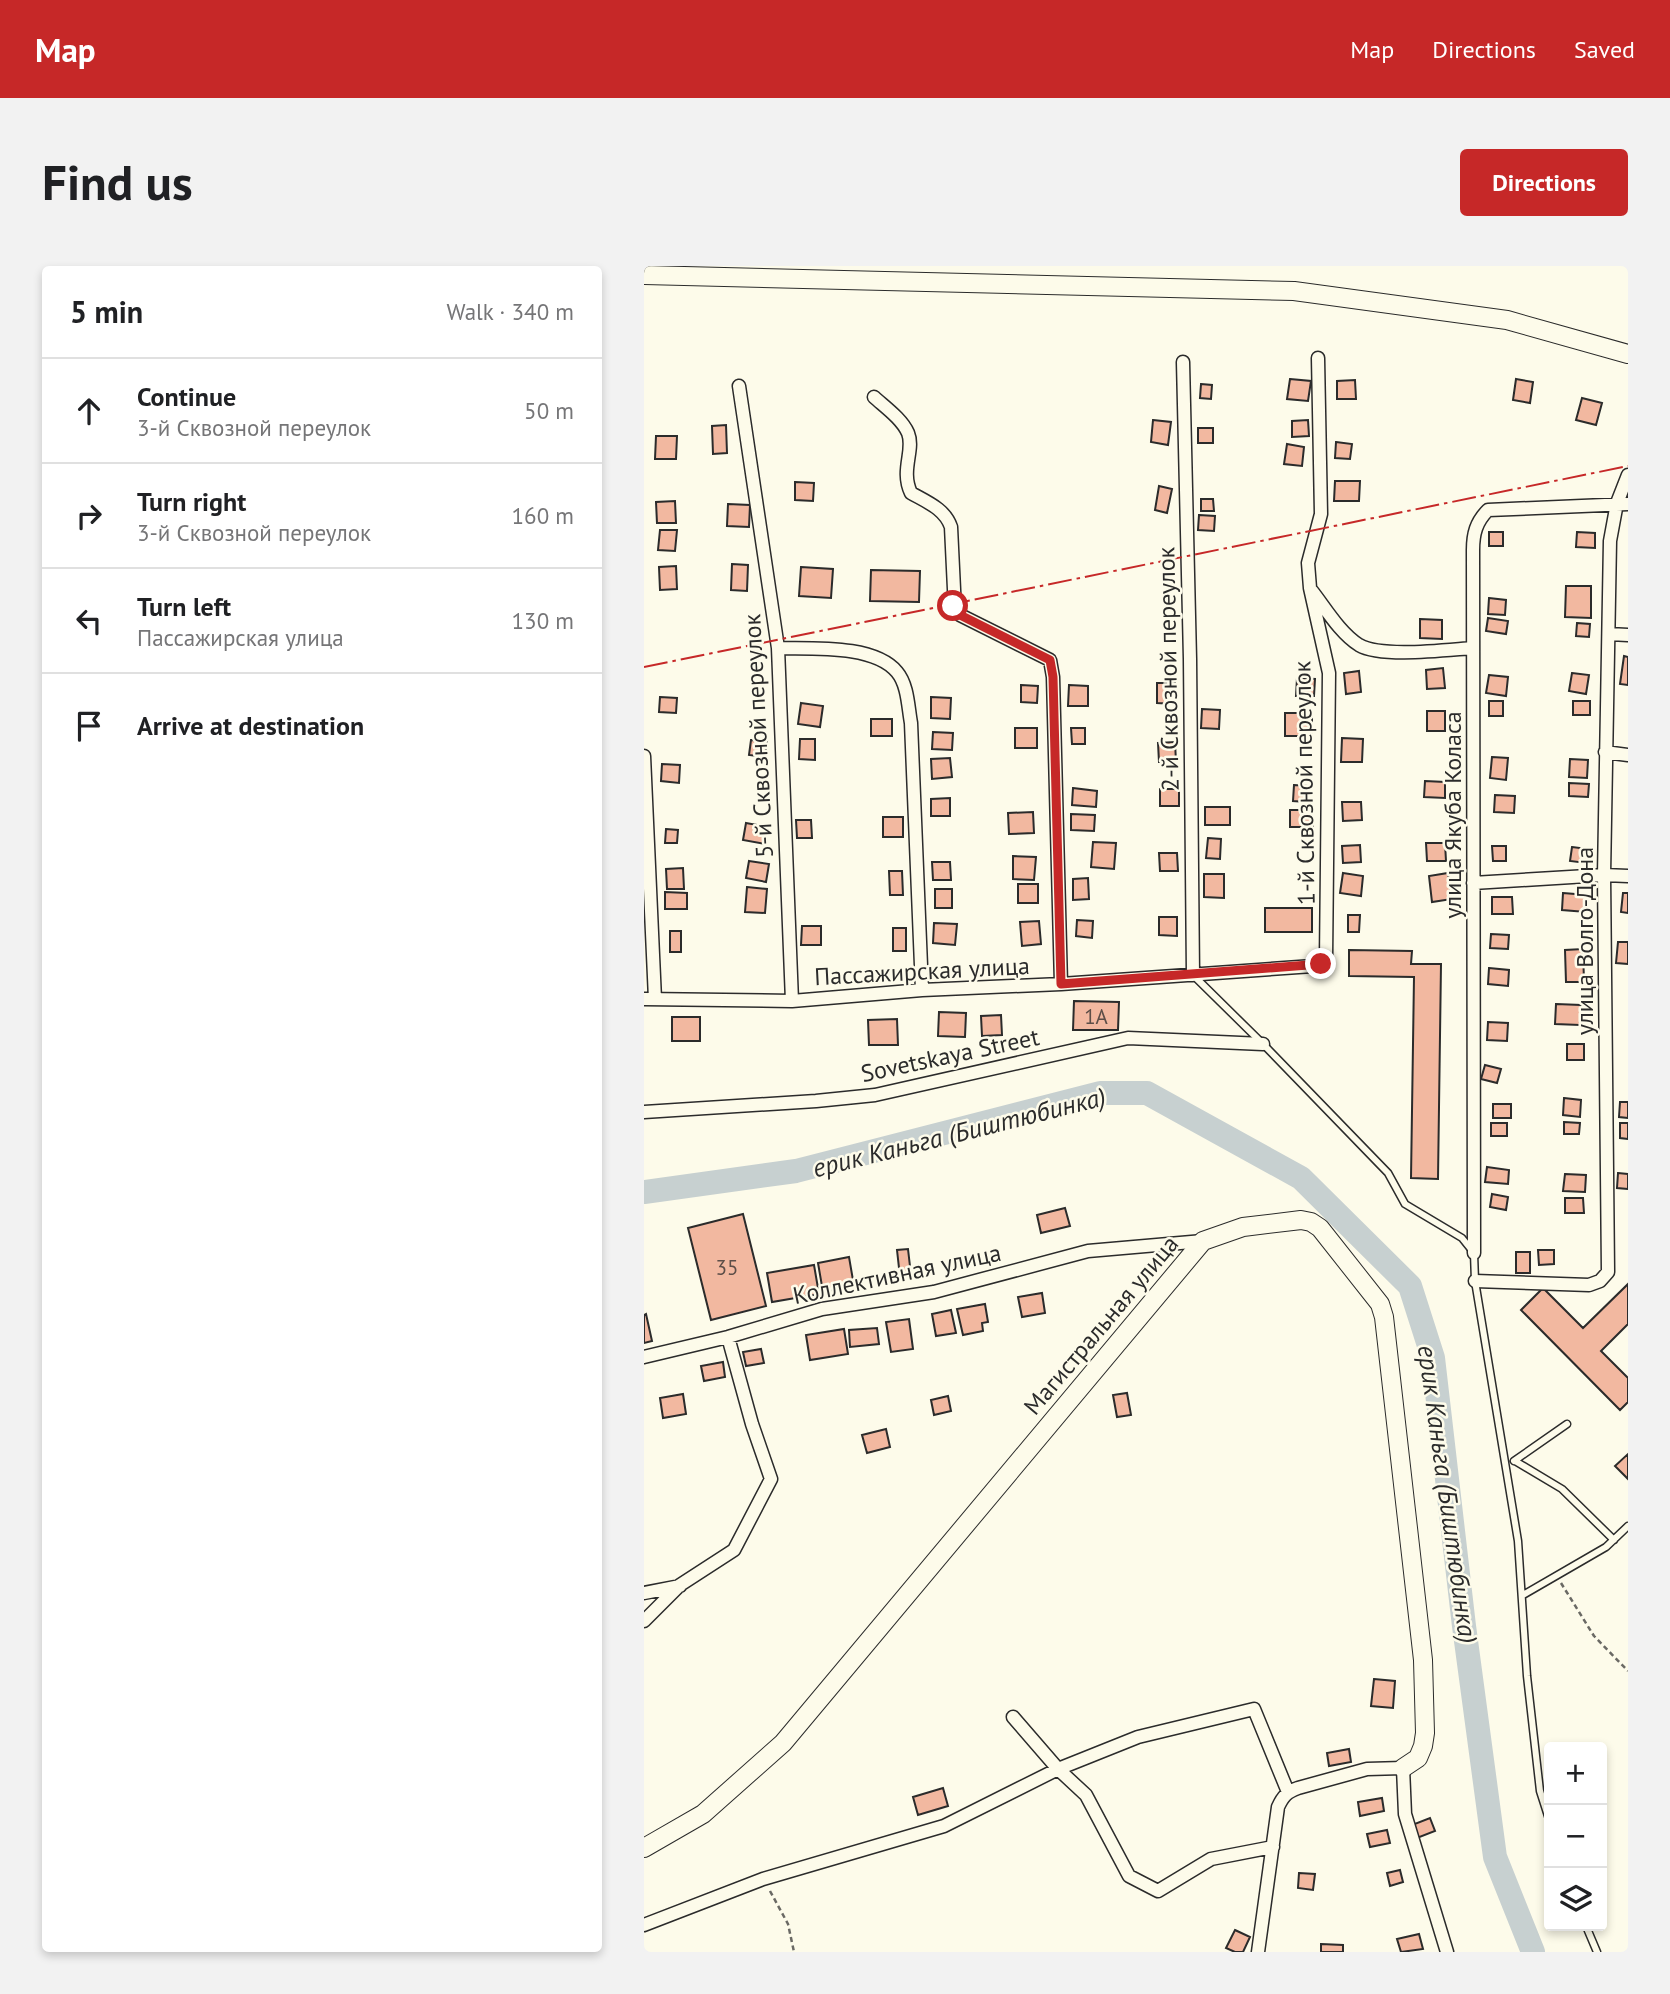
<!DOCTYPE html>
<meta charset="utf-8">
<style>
:root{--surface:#fff;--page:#f2f2f2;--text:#202124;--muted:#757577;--line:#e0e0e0;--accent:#c62828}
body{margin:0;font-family:"PT Sans",sans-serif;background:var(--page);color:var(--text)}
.controls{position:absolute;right:21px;bottom:21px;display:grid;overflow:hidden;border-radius:7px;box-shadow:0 4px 10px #0003}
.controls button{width:63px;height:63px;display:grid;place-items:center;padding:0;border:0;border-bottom:2px solid var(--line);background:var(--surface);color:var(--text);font:35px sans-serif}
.stop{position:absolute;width:21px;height:21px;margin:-16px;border:5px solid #c62828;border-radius:50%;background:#fff}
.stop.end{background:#c62828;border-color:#fff;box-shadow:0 2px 7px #0008}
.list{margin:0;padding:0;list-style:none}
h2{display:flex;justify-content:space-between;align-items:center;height:91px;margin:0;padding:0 28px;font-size:30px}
h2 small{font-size:23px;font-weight:400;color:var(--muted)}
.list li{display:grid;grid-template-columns:46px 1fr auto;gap:21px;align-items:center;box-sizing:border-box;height:105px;padding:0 28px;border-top:2px solid var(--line)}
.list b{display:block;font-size:26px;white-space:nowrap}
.list p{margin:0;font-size:23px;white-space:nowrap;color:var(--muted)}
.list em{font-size:23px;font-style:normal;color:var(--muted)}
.icon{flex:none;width:38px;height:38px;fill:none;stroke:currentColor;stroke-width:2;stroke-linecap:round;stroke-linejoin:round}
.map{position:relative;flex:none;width:984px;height:1686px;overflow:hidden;border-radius:7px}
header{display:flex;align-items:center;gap:42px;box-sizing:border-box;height:98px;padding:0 35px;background:var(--accent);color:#fff}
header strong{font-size:33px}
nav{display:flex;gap:38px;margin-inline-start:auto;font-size:24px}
.intro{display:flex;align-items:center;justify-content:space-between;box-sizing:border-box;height:168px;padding:0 42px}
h1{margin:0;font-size:49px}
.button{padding:18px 32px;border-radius:7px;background:var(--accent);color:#fff;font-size:24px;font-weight:700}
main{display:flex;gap:42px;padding:0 42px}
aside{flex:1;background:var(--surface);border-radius:7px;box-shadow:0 4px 10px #0003}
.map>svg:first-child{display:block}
</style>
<header>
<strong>Map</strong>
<nav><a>Map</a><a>Directions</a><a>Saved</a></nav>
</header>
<div class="intro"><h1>Find us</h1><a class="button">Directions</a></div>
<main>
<aside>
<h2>5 min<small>Walk · 340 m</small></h2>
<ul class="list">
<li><svg class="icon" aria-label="ahead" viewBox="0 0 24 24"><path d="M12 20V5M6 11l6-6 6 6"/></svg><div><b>Continue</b><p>3-й Сквозной переулок</p></div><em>50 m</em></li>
<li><svg class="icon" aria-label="right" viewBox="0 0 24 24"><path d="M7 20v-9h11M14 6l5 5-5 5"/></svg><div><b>Turn right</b><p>3-й Сквозной переулок</p></div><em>160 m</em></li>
<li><svg class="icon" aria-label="left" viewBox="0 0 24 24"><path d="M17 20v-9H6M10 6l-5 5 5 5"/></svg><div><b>Turn left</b><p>Пассажирская улица</p></div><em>130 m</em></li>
<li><svg class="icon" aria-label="arrive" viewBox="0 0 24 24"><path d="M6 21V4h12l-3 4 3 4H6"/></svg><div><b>Arrive at destination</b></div></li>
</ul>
</aside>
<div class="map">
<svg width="984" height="1686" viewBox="0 0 984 1686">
<rect width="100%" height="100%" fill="#fdfbea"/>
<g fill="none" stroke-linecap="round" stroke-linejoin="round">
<!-- river -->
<path stroke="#c7d0d0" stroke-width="24" d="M0,926L152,905L456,827H503L657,912L766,1020L789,1092L820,1360L851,1591L889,1686"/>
</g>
<!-- building -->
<path fill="#f2b8a0" stroke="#2b2b2b" stroke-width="2" d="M646,113L667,115L664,135L643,133Z
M872,113L889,116L886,137L869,134Z
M711,114L712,133H693V115Z
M557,118L568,119L567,133L556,132Z
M938,132L958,137L952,159L932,154Z
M509,154L527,156L524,179L507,176Z
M664,154L665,170L648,171V155Z
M82,159L83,187L69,188L68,160Z
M554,162H569V177H554Z
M12,170H33L32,193H11Z
M692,176L708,178L706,193L691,192Z
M643,178L660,181L658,200L640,198Z
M691,215H716L715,235H690Z
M151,216L170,217L169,235L151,234Z
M515,220L528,223L523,247L511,244Z
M557,233H569L570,245H557Z
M31,235L32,257H13L12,236Z
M84,238L106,239L105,261L83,260Z
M555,249L571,250L570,265L554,264Z
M16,264H33L31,285L14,284Z
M845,266H859V280H845Z
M933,266L951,267V282L932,281Z
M88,298L104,299L103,325L87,324Z
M32,300L33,323L16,324L15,301Z
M157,301L189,303L187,332L155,330Z
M227,304L276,305L275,336L226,335Z
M922,320H947V352L921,351Z
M845,332L862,334L861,349L844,348Z
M844,352L864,355L862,368L842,365Z
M776,353L798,354V373L776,372Z
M933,357L946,358L945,371L932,370Z
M980,390L984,391V419L976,418Z
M799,402L801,422L783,423L782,404Z
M715,405L717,426L702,428L700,407Z
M928,407L945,409L942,428L925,425Z
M845,409L864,411L862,430L842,427Z
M653,412L671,413L670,430H652Z
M513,417H531L530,438L513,437Z
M377,419L394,420L393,437L377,436Z
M425,419L444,420V440H424Z
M16,431L33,432L32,447L15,446Z
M287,431L307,432L306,453L287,452Z
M845,435H859V450H845Z
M929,435H946V449H929Z
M157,437L179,440L176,461L154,458Z
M558,443L576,444L575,463L557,462Z
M783,445H801V465H783Z
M641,447H668V470H641Z
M227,453H248V470H227Z
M371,462H393V482H371Z
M427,462H441V478H428Z
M289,466L309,467L308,484L288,483Z
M698,472L719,473L718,496H697Z
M156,473H171V494L155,493Z
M107,474L123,475L121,491L105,489Z
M531,476L532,496H515L514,477Z
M848,491L864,492L862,514L846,512Z
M306,492L308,511L288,513L287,493Z
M926,493L944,494L943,512L925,511Z
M18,498L36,499L35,517L17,515Z
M781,515L801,516V532L780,531Z
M925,517L945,518L944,531L925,530Z
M650,519L663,520L662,536L649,535Z
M429,522L453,525L452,541L428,539Z
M516,523H535V540H516Z
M851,529L871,530L870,547L850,546Z
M306,532V550H287V533Z
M698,536H717L718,554L699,555Z
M561,541H586V559H561Z
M646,544H669V561H646Z
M389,546L390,567L365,568L364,547Z
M427,548L451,549L450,565L427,564Z
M239,551H259V571H239Z
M152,554H167L168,572H153Z
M102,557L124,561L121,578L99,574Z
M22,563L34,564L33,577H21Z
M564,572L577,573L576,593L562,592Z
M449,576L472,577L470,603L447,601Z
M782,577H801L802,595H783Z
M716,579L717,596L699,597L698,580Z
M848,580H862V595H849Z
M928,581L944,583L942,597L926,595Z
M515,587H533L534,605H516Z
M369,590L392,591L390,614L369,613Z
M105,595L125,598L122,616L102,612Z
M288,596H306L307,614H289Z
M39,602L40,623H23L22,603Z
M245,605H258L259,629H246Z
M699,607L719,610L717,630L696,627Z
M804,607L808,633L788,636L785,610Z
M560,608H580V632L560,631Z
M444,612L445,633L429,634V613Z
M374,618H394V637H374Z
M103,621L123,623L121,647L101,646Z
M291,623H308V642H291Z
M21,626L43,627V643H21Z
M919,627L943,629L942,646L918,644Z
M979,627H984V647L977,646Z
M848,631H868L869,648H848Z
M621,642H668V666H621Z
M704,649H716L715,666H704Z
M515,651H533V670L515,669Z
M433,654L449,655L448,672L432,670Z
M395,655L397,678L378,680L376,656Z
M290,657L313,658L311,679L289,677Z
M158,660H177V679H157Z
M249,662H262V685H249Z
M26,665H37V686H26Z
M847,668L865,669L864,683L846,682Z
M974,676H984V698L972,697Z
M939,683L940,716H922L921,684Z
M705,684L768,685L767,698H797L794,913L767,912L770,711L705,710Z
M845,702L865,704L864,720L844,718Z
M430,735L475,736L474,764H429Z
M912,738L937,739L936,759L911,758Z
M295,746L322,747L321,771L294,770Z
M357,749L358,769L338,770L337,750Z
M28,751H56V775H28Z
M253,753L254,779H225L224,754Z
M844,756L864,757L863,775L843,774Z
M923,778H940V794H923Z
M841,799L857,803L853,817L837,813Z
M920,832L937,834L936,851L919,849Z
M976,836H984V852L975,851Z
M849,838H867V852H849Z
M920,856L936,857L935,868H920Z
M847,857H863V870H847Z
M976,857H984V873L976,872Z
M843,901L865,904L864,918L841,916Z
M974,907L984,908V923L973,922Z
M921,908L942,909L941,926L919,925Z
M848,928L864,931L862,944L846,941Z
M921,932H939L940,947H921Z
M421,942L426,960L397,967L393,949Z
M99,948L122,1040L67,1054L44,962Z
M264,983L267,1009L256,1011L253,984Z
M894,984H910V998L895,999Z
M872,986H886V1007H872Z
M205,991L210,1020L179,1026L174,997Z
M170,999L175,1028L128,1036L123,1007Z
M984,1018V1058L957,1085L984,1112V1136L976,1144L877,1044L899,1022L939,1062Z
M398,1027L401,1047L378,1051L374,1031Z
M341,1038L344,1056L338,1057L339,1065L319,1069L313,1043Z
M307,1044L312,1067L292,1070L288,1048Z
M2,1048L8,1075L0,1077V1049Z
M265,1053L269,1083L247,1086L242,1056Z
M233,1062L235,1078L206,1081L205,1064Z
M200,1063L204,1088L166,1094L162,1069Z
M117,1083L120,1097L102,1100L99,1086Z
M79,1096L81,1111L60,1115L57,1100Z
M483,1127L487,1149L473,1151L469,1129Z
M39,1128L42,1148L19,1152L16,1132Z
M304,1130L307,1145L290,1149L287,1134Z
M242,1163L246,1181L223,1187L218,1169Z
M984,1188V1213L971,1200Z
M730,1413L751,1415L749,1442L727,1440Z
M705,1483L707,1496L685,1500L683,1487Z
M299,1522L304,1540L274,1549L269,1531Z
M738,1532L740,1545L716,1550L714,1536Z
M786,1552L791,1565L773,1572L768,1559Z
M743,1564L746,1577L726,1581L723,1568Z
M756,1604L759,1616L746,1620L743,1607Z
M655,1607L671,1608L669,1624L654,1622Z
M591,1664L606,1671L599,1686H591L582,1682Z
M775,1668L779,1683L757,1686L753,1673Z
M677,1678L699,1679V1686H677Z"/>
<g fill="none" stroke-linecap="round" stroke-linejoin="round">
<!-- lane casing -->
<g stroke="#2b2b2b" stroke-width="9">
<path id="lane" d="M549,709L619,778L744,907L761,938L818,972L830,987L831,1015L874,1275L883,1410L896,1525L905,1553
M870,1195L923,1158
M871,1195L918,1223L970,1274
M879,1329L962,1281L984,1260
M942,1660L953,1686"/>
</g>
<!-- street casing -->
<g stroke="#2b2b2b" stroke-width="15">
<path id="street" d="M539,96L546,393L549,709
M95,120L134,382L148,735
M230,131C241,141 258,153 264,167C271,184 256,204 267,227C283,236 301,243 307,261L311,344L316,349L406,394L409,411L417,718
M668,325C682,343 696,367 715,379C737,392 801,384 829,382
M965,368L984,369
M134,382C167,383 230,378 253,406C264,419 264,441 267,457L278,724
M961,486L984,489
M0,490L11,733
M829,617L960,609L984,610
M0,733L148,735L278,724L417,718L669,700L677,698L682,694L685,407L666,322L664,297L677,248L674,92
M0,846L172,835L231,829L484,772L619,778
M830,987L829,284C829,268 832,256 844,244L984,238
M831,1015L945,1019L956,1015L964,1006L960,609L966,275L973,237L984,209
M0,1091L84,1071L178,1043L290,1026L444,985L559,975
M0,1327L36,1320
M0,1355L36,1319L90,1284L127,1213L108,1158L84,1071
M369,1451L414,1503L442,1529L485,1610L514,1625L567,1593L629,1581
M0,1659L119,1613L300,1560L414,1503L494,1471L610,1443L644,1526
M614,1686L634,1541C639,1530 643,1526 654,1522L723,1503L759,1502L761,1548L803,1686"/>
</g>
<!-- secondary casing -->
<g stroke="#2b2b2b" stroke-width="20">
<path id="secondary" d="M0,9L650,25L863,54L984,88
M0,1582L59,1548L139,1477L559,975L599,961L657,954L667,956L676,962L736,1038L740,1051L779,1394L781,1467L779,1480L774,1492L759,1502"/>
</g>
<!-- path -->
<path stroke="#6a6964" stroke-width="2.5" stroke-dasharray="5 3.5" stroke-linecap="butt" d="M917,1317L950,1370L984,1405
M126,1625L144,1658L150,1686"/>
<!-- lane -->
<use href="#lane" stroke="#fdfbea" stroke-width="6"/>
<!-- street -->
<use href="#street" stroke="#fdfbea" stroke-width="12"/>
<!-- secondary -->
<use href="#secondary" stroke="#fdfbea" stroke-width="18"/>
<!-- power -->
<path stroke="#c62828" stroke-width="2" stroke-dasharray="24 5 3.5 5" stroke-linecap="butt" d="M0,401L984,200"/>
</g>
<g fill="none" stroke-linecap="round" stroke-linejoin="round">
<!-- route -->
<path stroke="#c62828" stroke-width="9" d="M309,340L316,349L406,394L409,411L417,718L677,698"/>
</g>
<g text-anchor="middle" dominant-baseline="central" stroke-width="5" stroke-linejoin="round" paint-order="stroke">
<!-- number labels -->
<g font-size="21" fill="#5d4e48">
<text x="452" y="750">1А</text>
<text x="83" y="1001">35</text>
</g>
<!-- street labels -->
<g font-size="24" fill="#2b2b2b" stroke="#fdfbea">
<text transform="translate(524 403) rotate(-91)">2-й Сквозной переулок</text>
<text transform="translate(114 470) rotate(-93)">5-й Сквозной переулок</text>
<text transform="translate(660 517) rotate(-91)">1-й Сквозной переулок</text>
<text transform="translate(808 549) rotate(-90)">улица Якуба Коласа</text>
<text transform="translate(940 675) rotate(-90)">улица Волго-Дона</text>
<text transform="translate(278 705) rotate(-3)">Пассажирская улица</text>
<text transform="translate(306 789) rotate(-12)">Sovetskaya Street</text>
<text transform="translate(253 1008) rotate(-12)">Коллективная улица</text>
<text transform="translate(457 1059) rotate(-50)">Магистральная улица</text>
</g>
<!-- water labels -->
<g font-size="26" font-style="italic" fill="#2b2b2b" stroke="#fdfbea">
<text transform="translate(315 866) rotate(-14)">ерик Каньга (Биштюбинка)</text>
<text transform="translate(804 1228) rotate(82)">ерик Каньга (Биштюбинка)</text>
</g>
</g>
</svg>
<div class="controls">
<button>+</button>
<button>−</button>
<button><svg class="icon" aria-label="layers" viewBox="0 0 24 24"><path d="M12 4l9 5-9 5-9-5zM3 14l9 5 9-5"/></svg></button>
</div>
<div class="stop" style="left:309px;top:340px"></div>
<div class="stop end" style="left:677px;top:698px"></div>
</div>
</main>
